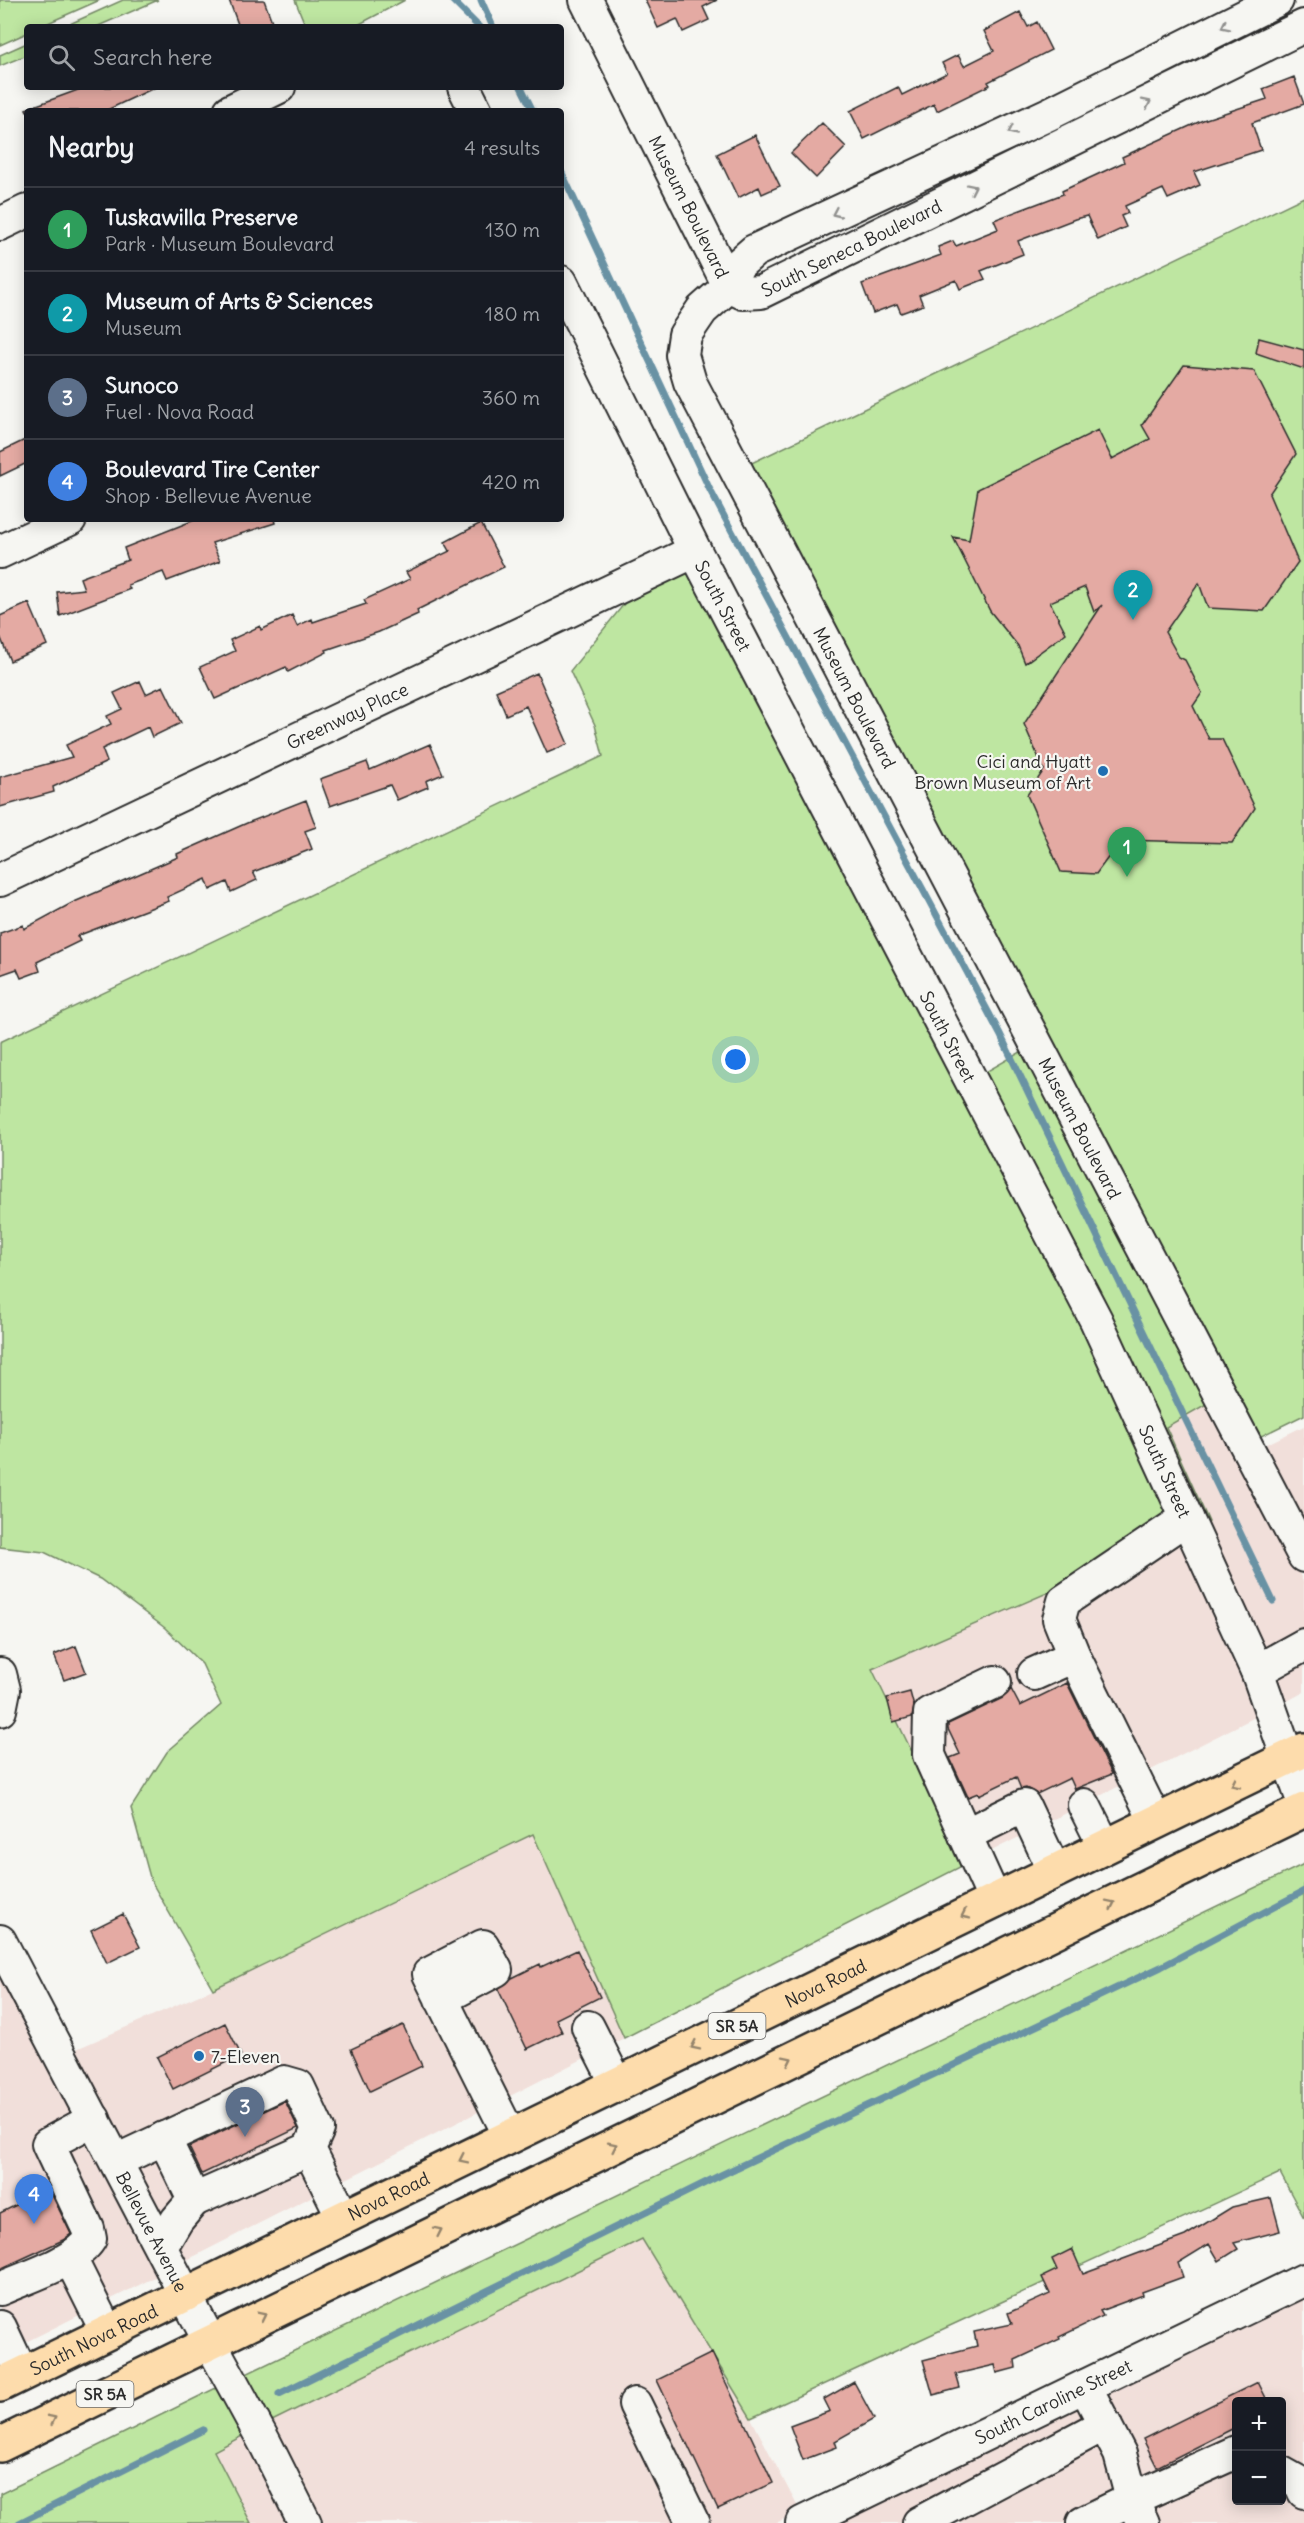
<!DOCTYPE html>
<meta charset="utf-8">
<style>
:root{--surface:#171b24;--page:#242831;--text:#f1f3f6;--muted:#9ea1a6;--line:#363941;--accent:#1f6fb2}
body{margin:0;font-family:Delius,sans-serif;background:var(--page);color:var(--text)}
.controls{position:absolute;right:18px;bottom:18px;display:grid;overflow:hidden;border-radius:6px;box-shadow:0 3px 15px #0003}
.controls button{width:54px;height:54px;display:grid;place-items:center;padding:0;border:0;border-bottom:2px solid var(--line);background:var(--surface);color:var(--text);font:30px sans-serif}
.you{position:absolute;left:736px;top:1060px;width:21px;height:21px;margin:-15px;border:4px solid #fff;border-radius:50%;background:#1a73e8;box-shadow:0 0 0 9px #1a73e833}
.badge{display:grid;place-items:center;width:39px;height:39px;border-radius:50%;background:var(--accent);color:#fff;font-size:20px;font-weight:700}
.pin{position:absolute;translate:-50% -50px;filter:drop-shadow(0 2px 3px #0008)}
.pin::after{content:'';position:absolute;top:32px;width:21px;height:18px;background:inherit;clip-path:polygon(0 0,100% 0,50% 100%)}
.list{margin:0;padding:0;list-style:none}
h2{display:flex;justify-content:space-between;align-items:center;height:78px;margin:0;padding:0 24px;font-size:26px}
h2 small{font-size:20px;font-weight:400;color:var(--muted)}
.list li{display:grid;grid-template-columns:39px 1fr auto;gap:18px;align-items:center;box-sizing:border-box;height:84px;padding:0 24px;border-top:2px solid var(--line)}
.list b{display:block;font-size:22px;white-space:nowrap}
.list p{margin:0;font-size:20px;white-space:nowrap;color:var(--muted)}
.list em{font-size:20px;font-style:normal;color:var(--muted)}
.icon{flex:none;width:33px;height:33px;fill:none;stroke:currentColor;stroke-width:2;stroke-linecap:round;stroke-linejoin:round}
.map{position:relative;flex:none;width:1304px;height:2523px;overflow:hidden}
.search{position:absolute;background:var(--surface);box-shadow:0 3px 15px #0003;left:24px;top:24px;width:540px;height:66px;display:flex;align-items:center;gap:15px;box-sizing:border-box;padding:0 21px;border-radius:6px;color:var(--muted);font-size:22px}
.panel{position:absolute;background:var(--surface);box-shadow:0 3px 15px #0003;left:24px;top:108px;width:540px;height:414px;border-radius:6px}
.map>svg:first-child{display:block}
</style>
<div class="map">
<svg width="1304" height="2523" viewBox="0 0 1304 2523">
<rect width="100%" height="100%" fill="#f6f6f2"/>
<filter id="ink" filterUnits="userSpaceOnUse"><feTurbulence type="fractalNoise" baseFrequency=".0167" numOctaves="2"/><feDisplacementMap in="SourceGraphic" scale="12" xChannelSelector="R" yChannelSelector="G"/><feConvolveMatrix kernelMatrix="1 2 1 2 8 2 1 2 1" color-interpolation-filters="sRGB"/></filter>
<g filter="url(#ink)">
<!-- built -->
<path fill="#f1dfda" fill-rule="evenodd" d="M1210,1402L1304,1583V1626L1298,1636L1263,1655L1204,1525L1209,1522L1166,1427Z
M1304,1426V1529L1261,1447Z
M1181,1535L1259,1715L966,1864L872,1669L1070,1583L1072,1618L1075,1607Z
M1304,1658V1692L1282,1704L1272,1676Z
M533,1834L624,2038L183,2262L72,2051L213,1989Z
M0,1975L161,2274L0,2355Z
M642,2239L751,2418L800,2511L776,2523H318L268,2423Z
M1304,2292V2523H828ZM1236,2402H1282V2500H1236Z
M246,2434L291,2523H251L214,2450Z"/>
<!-- green -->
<path fill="#bee6a1" stroke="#748866" stroke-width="1.5" d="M0,0H100L39,27H27V33L0,45Z
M123,0H158L96,27H63Z
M295,0H405L354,27H306Z
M27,43V55L0,66V55Z
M1304,197V1415L1245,1444L737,470Z
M689,567L1085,1324L1171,1514L1070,1583L872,1669L966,1864L624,2038L533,1834L213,1989L151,1881L131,1808L167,1752L221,1705L202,1664L165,1628L100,1579L44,1552L0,1547V1042L603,756L595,725L570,671L632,594Z
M1026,1049L1210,1402L1166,1427L1209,1522L1204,1525L982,1074Z
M1304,1864V2218L1280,2173L751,2418L642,2239L268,2423L242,2376Z
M220,2386L246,2434L214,2451L251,2523H0V2494Z"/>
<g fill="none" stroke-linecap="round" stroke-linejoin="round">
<!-- stream -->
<path stroke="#6992a4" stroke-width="7" d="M452,0L479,27
M481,0L493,27
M521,87L533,111
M561,171L710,490L1000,1034L1273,1601
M279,2394L721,2175L1161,1967L1304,1891
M19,2523L203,2430"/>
</g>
<!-- building -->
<path fill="#e4aaa3" stroke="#2b2b2b" stroke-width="1.5" d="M229,0H264L274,27H239Z
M645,0H717L703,7L709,20L683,32L677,19L658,28Z
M1020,12L1028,27L1037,22L1051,50L988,82L990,85L937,111L934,104L864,139L850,111L898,87L902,95L947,73L942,63L958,55L964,66L994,51L984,31Z
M1294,77L1304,104L1252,123L1261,150L1194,172L1200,185L1168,199L1163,189L1125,206L1128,213L1121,216L1126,227L1098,240L1087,216L1075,219L1018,241L1023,254L981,271L985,279L960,289L956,280L919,295L923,305L901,313L897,304L873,313L862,284L941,255L938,247L953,241L956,246L998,229L994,220L1063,194L1062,191L1124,162L1122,157L1203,120L1267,99L1263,89Z
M86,87H156L105,111H27L26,109Z
M822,123L846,147L816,178L791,153Z
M755,135L780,186L762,194L759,187L738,198L717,154Z
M1259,338L1304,350V369L1256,353Z
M1184,365L1254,371L1296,454L1269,494L1298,562L1264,611L1208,608L1199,583L1165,632L1179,657L1185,660L1202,693L1193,706L1209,739H1222L1255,808L1232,843L1121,840L1096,874L1061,872L1027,795L1044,770L1024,724L1102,605L1094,612L1085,587L1050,602L1066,633L1025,663L1018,646L990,611L953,537L969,540L978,489L1098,430L1112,459L1150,439L1142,425Z
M27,439V463L0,476V452Z
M197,519H274L275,523L212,543L220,561L167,581L163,572L128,585L130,589L60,616L57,592L84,589L80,578L128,560L124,548Z
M481,523L504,567L417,610L418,614L379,632L326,650L327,652L288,672L286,667L215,699L200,667L235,651L230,640L260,626L261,630L292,615L297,626L312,619L313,622L366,604L364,600L410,579L406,572L450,551L445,542Z
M29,603L47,645L10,661L0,636V616Z
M537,673L568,744L547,753L526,706L506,715L496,691Z
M140,681L146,694L163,686L181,723L152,737L148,727L102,749L107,762L53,787L54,792L0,807V777L72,757L66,745L111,724L107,716L122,709L114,693Z
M430,744L443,774L426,781L428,787L397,800L390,785L330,806L320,779L367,762L370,770Z
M306,800L316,827L305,831L312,849L253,872L257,880L231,892L227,882L210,890L206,879L167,897L169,901L77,936L80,941L37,962L40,971L21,978L17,969L0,975V933L23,925L24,929L72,903L178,857L177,854L247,823Z
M76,1646L86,1672L64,1680L54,1655Z
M1067,1683L1112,1774L1075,1789L1070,1778L1037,1794L1026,1788L1021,1789L1016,1777L979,1795L978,1793L968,1797L950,1758L960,1754L948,1729V1724L1003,1698L1011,1689L1020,1706Z
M910,1692L914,1707L912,1717L893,1722L887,1698Z
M123,1914L140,1947L107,1963L91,1930Z
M577,1950L600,1997L556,2019L562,2032L527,2049L498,1989L512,1978L540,1964L541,1967Z
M225,2023L241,2055L173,2089L157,2057Z
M403,2025L422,2066L370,2091L351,2049Z
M285,2101L298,2128L202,2174L189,2147Z
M49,2189L71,2234L63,2240L0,2269V2213Z
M1271,2198L1280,2231L1234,2243L1238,2249L1219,2261L1209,2244L1178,2263L1183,2277L1142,2292L1143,2295L1100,2311L1103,2316L1059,2337L1060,2339L1015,2360L1016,2368L997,2373L995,2365L956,2374L960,2388L933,2395L923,2360L977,2346L974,2332L1012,2324L1008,2313L1050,2294L1042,2277L1057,2270L1052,2259L1072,2249L1083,2274L1185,2236L1232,2207Z
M712,2353L773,2483L718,2509L657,2380Z
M854,2382L874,2419L835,2441L837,2447L803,2460L790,2426L830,2411L824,2399Z
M1258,2382L1268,2402H1236V2427L1157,2467L1143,2439Z"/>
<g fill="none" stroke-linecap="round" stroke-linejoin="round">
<!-- minor casing -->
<g stroke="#2b2b2b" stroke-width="36">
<g id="minor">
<path id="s1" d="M586,0L729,286"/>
<path id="s2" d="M1277,0L1049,114L754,251L738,265L729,286L702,310L685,335L682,355L690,382L1304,1556"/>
<path d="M464,87L476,111"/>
<path d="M230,111L279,87"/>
<path d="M0,224L27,211"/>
<path id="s3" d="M561,282L695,551L1096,1320L1257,1671L1304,1804"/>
<path id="s4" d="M729,286L743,293L761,292L1304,26"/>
<path d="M0,552L70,519"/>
<path id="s5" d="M0,880L695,551"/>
<path d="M1074,1656L1059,1619L1064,1601L1187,1518"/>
<path d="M1257,1671L1304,1645"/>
<path d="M0,1674L4,1690L0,1710"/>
<path d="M1034,1674L1074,1656L1156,1822"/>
<path d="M1084,1805L1105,1847"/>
<path d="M965,1835L1024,1806L1055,1872"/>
<path d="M995,1901L929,1755L930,1713L995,1682"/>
<path id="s6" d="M0,1941L210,2342L265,2443L305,2523"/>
<path d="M441,1999L496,1970L483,1946L429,1974L510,2136"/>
<path d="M588,2027L617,2084"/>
<path d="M164,2138L194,2200L309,2149"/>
<path d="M116,2161L284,2082L298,2086L318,2129L309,2149L343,2217"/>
<path d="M161,2247L177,2220L194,2200"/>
<path d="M70,2258L107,2332"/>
<path d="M0,2289C26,2277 75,2263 90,2239L88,2229L48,2144L94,2119"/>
<path d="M0,2327L22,2374"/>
<path d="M1085,2386L1120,2454L1132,2499L1236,2452"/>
<path d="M635,2404L693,2523"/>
<path d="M1282,2473L1300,2483L1304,2492"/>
<path id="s7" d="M802,2523L1304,2280"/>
<path d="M919,2523L1105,2424"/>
<path d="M1083,2523L1132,2499L1143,2523"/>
</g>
</g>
<!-- major casing -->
<g stroke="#2b2b2b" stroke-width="38">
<g id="major">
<path id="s8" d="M0,2385L1304,1750"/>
<path d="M0,2445L1304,1810"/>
</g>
</g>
<!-- minor -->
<use href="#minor" stroke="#f6f6f2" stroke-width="32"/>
<!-- major -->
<use href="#major" stroke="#fddcac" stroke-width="33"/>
</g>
<!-- one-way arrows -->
<defs><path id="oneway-chevron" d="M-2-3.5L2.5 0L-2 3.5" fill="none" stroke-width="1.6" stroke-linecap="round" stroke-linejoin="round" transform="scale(1.5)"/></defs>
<g stroke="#90908e">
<use href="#oneway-chevron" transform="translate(1225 26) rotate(154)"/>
<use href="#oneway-chevron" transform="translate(1147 103) rotate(-26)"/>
<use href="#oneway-chevron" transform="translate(1012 131) rotate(155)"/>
<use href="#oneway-chevron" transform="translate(972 188) rotate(-26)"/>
<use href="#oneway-chevron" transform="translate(836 213) rotate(155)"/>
</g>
<g stroke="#94846c">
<use href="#oneway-chevron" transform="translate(1235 1784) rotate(154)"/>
<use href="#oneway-chevron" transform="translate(1111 1904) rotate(-26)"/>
<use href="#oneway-chevron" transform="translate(965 1915) rotate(154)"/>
<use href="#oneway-chevron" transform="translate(695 2046) rotate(154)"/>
<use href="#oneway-chevron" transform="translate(788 2060) rotate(-26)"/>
<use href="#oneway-chevron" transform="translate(613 2146) rotate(-26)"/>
<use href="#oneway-chevron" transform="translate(463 2159) rotate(154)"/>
<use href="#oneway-chevron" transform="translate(438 2231) rotate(-26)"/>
<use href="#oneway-chevron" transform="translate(262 2316) rotate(-26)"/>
<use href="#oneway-chevron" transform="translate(52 2419) rotate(-26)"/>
</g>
</g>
<!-- markers -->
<g fill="#1f6fb2" stroke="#f6f6f2" stroke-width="2">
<circle cx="1103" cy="771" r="6"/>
<circle cx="199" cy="2056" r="6"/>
</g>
<g text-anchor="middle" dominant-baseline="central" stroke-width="4.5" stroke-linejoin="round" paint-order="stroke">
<!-- shield labels -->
<g fill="#f6f6f2" stroke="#686867" stroke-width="1.5">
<rect x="708.5" y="2013" width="57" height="26" rx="4.5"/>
<rect x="76.5" y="2381" width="57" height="26" rx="4.5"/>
</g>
<g font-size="16" font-weight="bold" fill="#2b2b2b">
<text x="737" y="2026">SR 5A</text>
<text x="105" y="2394">SR 5A</text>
</g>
<!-- street labels -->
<g font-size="18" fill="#2b2b2b" stroke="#f6f6f2">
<text stroke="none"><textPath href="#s1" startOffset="231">Museum Boulevard</textPath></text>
<text stroke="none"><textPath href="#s4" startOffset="134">South Seneca Boulevard</textPath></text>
<text stroke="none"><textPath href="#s3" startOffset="362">South Street</textPath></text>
<text stroke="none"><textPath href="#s2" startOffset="1095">Museum Boulevard</textPath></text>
<text stroke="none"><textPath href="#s5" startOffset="384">Greenway Place</textPath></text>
<text stroke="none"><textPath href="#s3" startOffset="848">South Street</textPath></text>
<text stroke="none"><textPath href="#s2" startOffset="1581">Museum Boulevard</textPath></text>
<text stroke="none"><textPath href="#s3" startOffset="1334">South Street</textPath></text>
<text stroke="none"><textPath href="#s8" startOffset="918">Nova Road</textPath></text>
<text stroke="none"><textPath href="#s8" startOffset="432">Nova Road</textPath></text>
<text stroke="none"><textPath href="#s6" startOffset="328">Bellevue Avenue</textPath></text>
<text stroke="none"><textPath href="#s8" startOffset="104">South Nova Road</textPath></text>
<text stroke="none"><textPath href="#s7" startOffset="279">South Caroline Street</textPath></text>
</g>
<!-- poi labels -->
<g font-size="18" fill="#2b2b2b" stroke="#f6f6f2" text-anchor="end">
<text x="1091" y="761">Cici and Hyatt<tspan x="1091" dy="21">Brown Museum of Art</tspan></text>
<text x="211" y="2056" text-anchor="start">7-Eleven</text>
</g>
</g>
</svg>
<div class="controls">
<button>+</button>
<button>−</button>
</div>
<div class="you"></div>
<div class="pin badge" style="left:1127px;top:877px;background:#2e9e5b">1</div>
<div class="pin badge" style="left:1133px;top:620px;background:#0f9aa8">2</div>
<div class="pin badge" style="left:245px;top:2137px;background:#5c6f8a">3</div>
<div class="pin badge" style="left:34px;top:2224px;background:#3f7fe0">4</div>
<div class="search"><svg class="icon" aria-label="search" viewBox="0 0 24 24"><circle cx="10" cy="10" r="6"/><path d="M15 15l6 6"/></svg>Search here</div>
<section class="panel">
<h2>Nearby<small>4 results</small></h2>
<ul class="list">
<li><span class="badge" style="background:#2e9e5b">1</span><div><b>Tuskawilla Preserve</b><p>Park · Museum Boulevard</p></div><em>130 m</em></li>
<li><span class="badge" style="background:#0f9aa8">2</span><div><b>Museum of Arts &amp; Sciences</b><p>Museum</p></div><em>180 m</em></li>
<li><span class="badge" style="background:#5c6f8a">3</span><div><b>Sunoco</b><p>Fuel · Nova Road</p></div><em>360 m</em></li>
<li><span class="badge" style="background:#3f7fe0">4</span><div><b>Boulevard Tire Center</b><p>Shop · Bellevue Avenue</p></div><em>420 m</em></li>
</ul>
</section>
</div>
